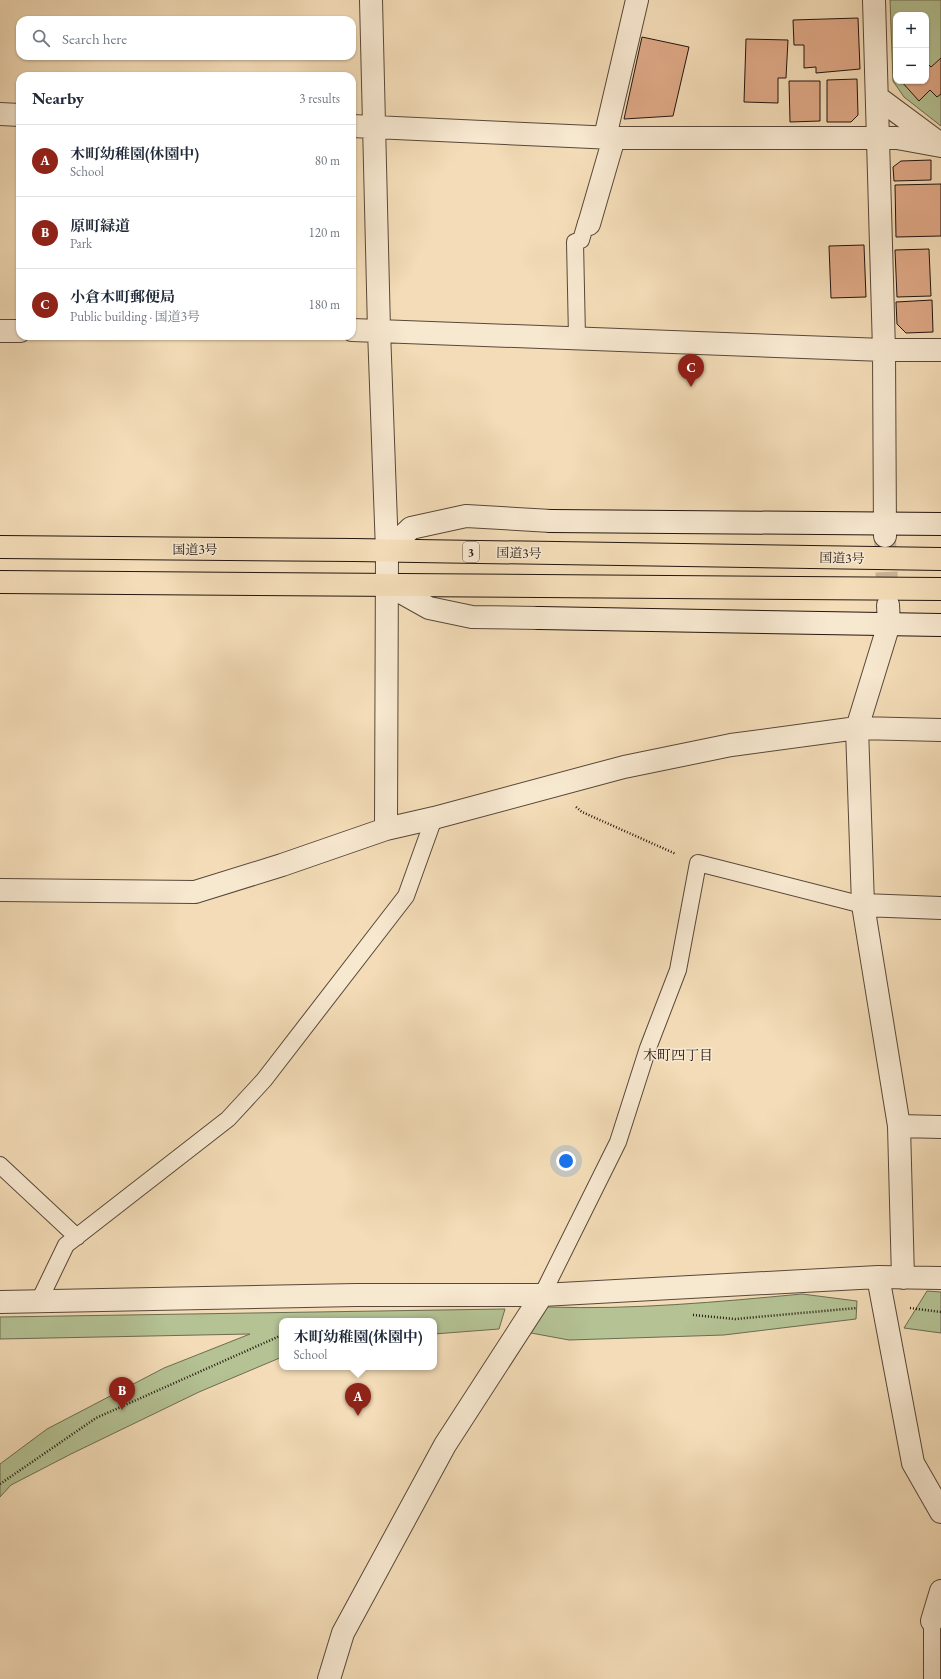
<!DOCTYPE html>
<meta charset="utf-8">
<style>
:root{--surface:#fff;--page:#f2f2f3;--text:#1f2937;--muted:#747a83;--line:#e0e1e3;--accent:#8f2418}
body{margin:0;font-family:"EB Garamond","Noto Serif JP",serif;background:var(--page);color:var(--text)}
.controls{position:absolute;right:12px;top:12px;display:grid;overflow:hidden;border-radius:8px;box-shadow:0 1px 3px #0004}
.controls button{width:36px;height:36px;display:grid;place-items:center;padding:0;border:0;border-bottom:1px solid var(--line);background:var(--surface);color:var(--text);font:20px sans-serif}
.you{position:absolute;left:566px;top:1161px;width:14px;height:14px;margin:-10px;border:3px solid #fff;border-radius:50%;background:#1a73e8;box-shadow:0 0 0 6px #1a73e833}
.badge{display:grid;place-items:center;width:26px;height:26px;border-radius:50%;background:var(--accent);color:#fff;font-size:13px;font-weight:700}
.pin{position:absolute;translate:-50% -33px;filter:drop-shadow(0 1px 2px #0008)}
.pin::after{content:'';position:absolute;top:21px;width:14px;height:12px;background:inherit;clip-path:polygon(0 0,100% 0,50% 100%)}
.popup{position:absolute;left:279px;top:1318px;width:158px;height:52px;box-sizing:border-box;display:grid;place-content:center;border-radius:8px;background:var(--surface);filter:drop-shadow(0 1px 3px #0005);font-size:13px;white-space:nowrap;color:var(--muted)}
.popup b{font-size:15px;color:var(--text)}
.popup::after{content:'';position:absolute;left:50%;top:100%;margin-left:-8px;border:8px solid transparent;border-top-color:var(--surface)}
.list{margin:0;padding:0;list-style:none}
h2{display:flex;justify-content:space-between;align-items:center;height:52px;margin:0;padding:0 16px;font-size:17px}
h2 small{font-size:13px;font-weight:400;color:var(--muted)}
.list li{display:grid;grid-template-columns:26px 1fr auto;gap:12px;align-items:center;box-sizing:border-box;height:72px;padding:0 16px;border-top:1px solid var(--line)}
.list b{display:block;font-size:15px;white-space:nowrap}
.list p{margin:0;font-size:13px;white-space:nowrap;color:var(--muted)}
.list em{font-size:13px;font-style:normal;color:var(--muted)}
.icon{flex:none;width:22px;height:22px;fill:none;stroke:currentColor;stroke-width:2;stroke-linecap:round;stroke-linejoin:round}
.map{position:relative;flex:none;width:941px;height:1679px;overflow:hidden}
.search{position:absolute;background:var(--surface);box-shadow:0 1px 3px #0004;left:16px;top:16px;width:340px;height:44px;display:flex;align-items:center;gap:10px;box-sizing:border-box;padding:0 14px;border-radius:12px;color:var(--muted);font-size:15px}
.panel{position:absolute;background:var(--surface);box-shadow:0 1px 3px #0004;left:16px;top:72px;width:340px;height:268px;border-radius:12px}
.map>svg:first-child{display:block}
</style>
<div class="map">
<svg width="941" height="1679" viewBox="0 0 941 1679">
<rect width="100%" height="100%" fill="#f3dcb7"/>
<filter id="stains"><feTurbulence type="fractalNoise" baseFrequency=".005" numOctaves="4"/><feColorMatrix values="0 0 0 0 .2 0 0 0 0 .09 0 0 0 0 .02 0 0 0 .5 -.17"/></filter>
<radialGradient id="worn" r=".72"><stop offset=".6" stop-color="#630" stop-opacity="0"/><stop offset="1" stop-color="#630" stop-opacity=".3"/></radialGradient>
<!-- green -->
<path fill="#b4c294" stroke="#6c6c52" fill-rule="evenodd" d="M890,0H941V126L904,97L893,81ZM896,15H926V81H896Z
M927,1291L941,1292V1333L904,1328Z
M802,1294L857,1301L856,1319L724,1335L569,1340L531,1333L547,1307C633,1310 717,1302 802,1294Z
M505,1309L499,1329L434,1334V1321H282V1357L199,1392L71,1454L11,1485L0,1497V1464L47,1429L164,1368L250,1334L0,1339V1317Z"/>
<!-- building -->
<path fill="#dfa987" stroke="#24160f" d="M858,18L860,69L816,73V67L804,68V45H794L793,20Z
M642,37L689,47L673,116L624,119Z
M746,39L788,40L786,78H778V103L744,102Z
M941,58V94L937,97L930,90L919,101L901,81H926V62L931,67Z
M857,79L858,115L851,122H827V80Z
M789,81H820V121L790,122Z
M931,160V180L894,181L893,167L901,161Z
M941,184V236L896,237L895,185Z
M864,245L866,297L831,298L829,246Z
M929,249L931,296L897,297L895,250Z
M932,300L933,332L906,333L897,324L896,302Z"/>
<g fill="none" stroke-linecap="round" stroke-linejoin="round">
<!-- street-tunnel -->
<path stroke="#cab495" stroke-width="22" stroke-dasharray="22 11" stroke-linecap="butt" d="M885,539L888,605"/>
<!-- lane casing -->
<g stroke="#584839" stroke-width="18">
<path id="lane" d="M577,337L575,242L581,240L586,223L589,224
M0,1165L77,1237
M542,1295L618,1142L648,1048L678,970L698,863L863,905
M39,1301L66,1245L228,1119L264,1080L406,896L434,818
M932,1679V1621"/>
</g>
<!-- street casing -->
<g stroke="#584839" stroke-width="24">
<path id="street" d="M371,0L379,330L387,551L386,829
M874,0L884,350L885,536
M877,97L939,143
M0,114L20,115
M352,126L614,138H897L941,146
M605,137L637,0
M589,224L614,138
M352,330L884,350H941
M0,331H20
M387,551L411,528L466,516L551,521
M388,585L429,608L472,617L539,618
M888,605L889,624L857,728L863,905L899,1126L903,1278
M0,890L195,892L282,865L386,829L434,818L624,767L731,745L857,728L941,730
M863,905L941,908
M899,1126L941,1127
M878,1277L913,1463L941,1512
M0,1302L356,1295H542L878,1277L941,1278
M932,1621L941,1591
M329,1679L343,1633L445,1445L542,1295"/>
</g>
<!-- secondary casing -->
<g stroke="#24160f" stroke-width="24">
<path id="secondary" d="M551,521L941,524
M539,618L941,625"/>
</g>
<!-- highway casing -->
<g stroke="#24160f" stroke-width="24">
<path id="highway" d="M0,547L354,550L941,559
M0,582L941,589"/>
</g>
<!-- path -->
<path stroke="#24160f" stroke-width="2.5" stroke-dasharray="1 2" stroke-linecap="butt" d="M576,807L582,812L676,854
M910,1308L941,1312
M693,1315L735,1319L857,1308
M0,1484L96,1418L282,1335"/>
<!-- lane -->
<use href="#lane" stroke="#f7e8d0" stroke-width="16"/>
<!-- street -->
<use href="#street" stroke="#f7e8d0" stroke-width="22"/>
<!-- secondary -->
<use href="#secondary" stroke="#f7e8d0" stroke-width="22"/>
<!-- highway -->
<use href="#highway" stroke="#f3dcb7" stroke-width="22"/>
</g>
<g text-anchor="middle" dominant-baseline="central" stroke-width="3.5" stroke-linejoin="round" paint-order="stroke">
<!-- shield labels -->
<rect fill="#f7e8d0" stroke="#635549" stroke-width="1" x="463" y="542" width="16" height="20" rx="3"/>
<g font-size="12" font-weight="bold" fill="#24160f">
<text x="471" y="552">3</text>
</g>
<!-- street labels -->
<g font-size="13" fill="#24160f" stroke="#f7e8d0">
<text x="195" y="549">国道3号</text>
<text transform="translate(519 553) rotate(1)">国道3号</text>
<text transform="translate(842 558) rotate(1)">国道3号</text>
</g>
<!-- neighbourhood labels -->
<g font-size="14" fill="#24160f" stroke="#f7e8d0">
<text x="678" y="1055">木町四丁目</text>
</g>
</g>
<rect width="100%" height="100%" filter="url(#stains)"/>
<rect width="100%" height="100%" fill="url(#worn)"/>
</svg>
<div class="controls">
<button>+</button>
<button>−</button>
</div>
<div class="you"></div>
<div class="pin badge" style="left:358px;top:1416px">A</div>
<div class="popup"><b>木町幼稚園(休園中)</b>School</div>
<div class="pin badge" style="left:122px;top:1410px">B</div>
<div class="pin badge" style="left:691px;top:387px">C</div>
<div class="search"><svg class="icon" aria-label="search" viewBox="0 0 24 24"><circle cx="10" cy="10" r="6"/><path d="M15 15l6 6"/></svg>Search here</div>
<section class="panel">
<h2>Nearby<small>3 results</small></h2>
<ul class="list">
<li><span class="badge">A</span><div><b>木町幼稚園(休園中)</b><p>School</p></div><em>80 m</em></li>
<li><span class="badge">B</span><div><b>原町緑道</b><p>Park</p></div><em>120 m</em></li>
<li><span class="badge">C</span><div><b>小倉木町郵便局</b><p>Public building · 国道3号</p></div><em>180 m</em></li>
</ul>
</section>
</div>
